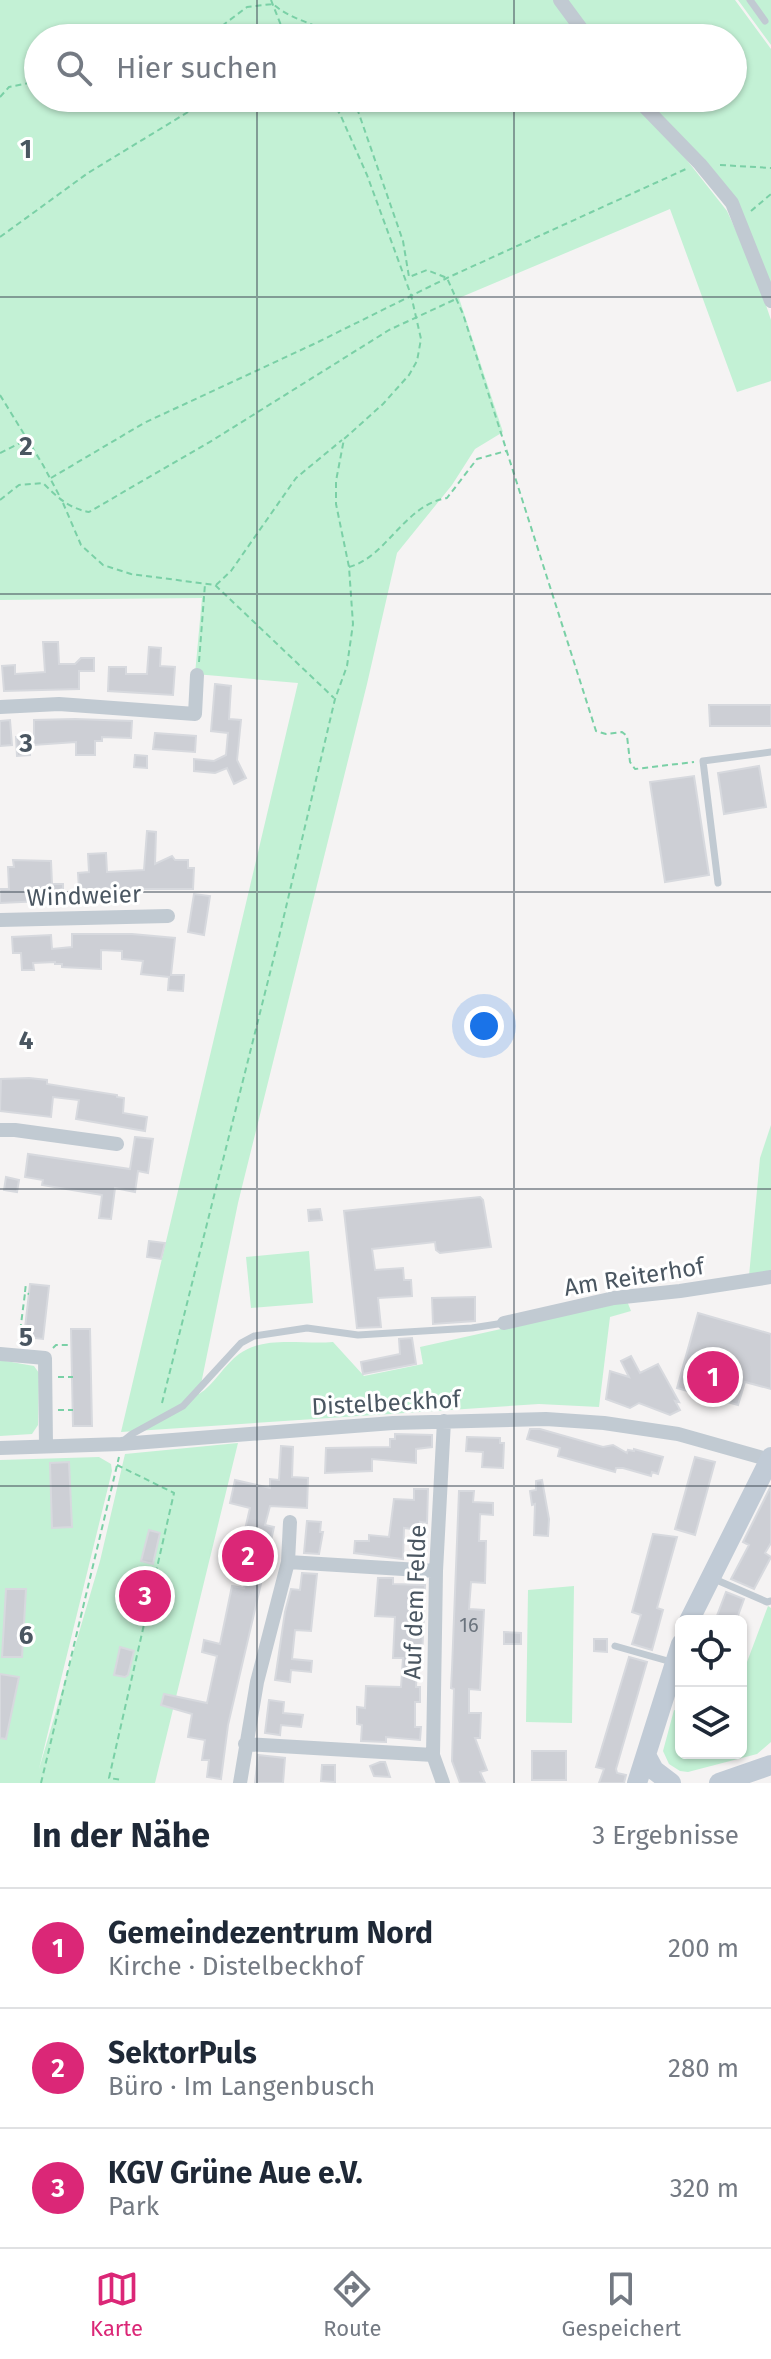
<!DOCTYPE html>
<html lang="de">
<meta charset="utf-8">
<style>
:root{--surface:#fff;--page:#f6f6f7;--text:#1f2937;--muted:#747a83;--line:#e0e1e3;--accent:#db2777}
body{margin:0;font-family:"Fira Sans",sans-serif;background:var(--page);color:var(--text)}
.controls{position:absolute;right:24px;bottom:24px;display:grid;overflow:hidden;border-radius:12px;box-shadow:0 2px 6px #0004}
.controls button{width:72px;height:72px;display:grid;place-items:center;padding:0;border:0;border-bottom:2px solid var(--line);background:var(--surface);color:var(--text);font:40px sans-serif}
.you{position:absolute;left:484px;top:1026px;width:28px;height:28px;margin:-20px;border:6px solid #fff;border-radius:50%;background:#1a73e8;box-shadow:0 0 0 12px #1a73e833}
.badge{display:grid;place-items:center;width:52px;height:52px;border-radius:50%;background:var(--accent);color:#fff;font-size:26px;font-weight:700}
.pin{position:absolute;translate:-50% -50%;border:4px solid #fff;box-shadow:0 2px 8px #0006}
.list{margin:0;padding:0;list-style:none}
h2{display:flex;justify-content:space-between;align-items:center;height:104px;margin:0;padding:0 32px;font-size:34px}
h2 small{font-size:26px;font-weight:400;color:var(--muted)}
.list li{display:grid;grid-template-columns:52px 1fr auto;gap:24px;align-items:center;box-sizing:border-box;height:120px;padding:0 32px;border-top:2px solid var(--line)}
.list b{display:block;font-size:30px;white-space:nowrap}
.list p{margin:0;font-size:26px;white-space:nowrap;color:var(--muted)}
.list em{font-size:26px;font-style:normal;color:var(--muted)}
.icon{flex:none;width:44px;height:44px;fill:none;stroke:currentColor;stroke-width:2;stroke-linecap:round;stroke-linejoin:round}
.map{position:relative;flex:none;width:771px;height:1783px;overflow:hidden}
.search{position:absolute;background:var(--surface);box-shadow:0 2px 6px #0004;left:24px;right:24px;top:24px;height:88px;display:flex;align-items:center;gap:20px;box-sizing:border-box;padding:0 28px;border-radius:44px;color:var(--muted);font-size:30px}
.sheet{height:464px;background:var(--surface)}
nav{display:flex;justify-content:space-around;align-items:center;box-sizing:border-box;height:112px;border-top:2px solid var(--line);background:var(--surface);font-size:22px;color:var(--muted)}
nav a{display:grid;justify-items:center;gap:4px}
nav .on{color:var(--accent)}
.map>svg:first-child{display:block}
</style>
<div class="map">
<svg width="771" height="1783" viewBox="0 0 771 1783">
<rect width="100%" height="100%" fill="#f5f3f3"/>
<!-- green -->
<path fill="#c3f1d5" d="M0,0H735L771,49V292L744,217L644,98H733V38H38V98H638L727,211L754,270L771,320V381L737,392L670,209L459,298L503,432L475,449L452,485L397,553L367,684L238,1203L199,1394C214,1385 224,1365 239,1354C265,1335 303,1345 333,1342L364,1376L423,1364L420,1347L627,1301L631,1311L610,1317L599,1407L539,1404L121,1432L298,683L195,674L202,598L0,600Z
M738,0H771V45Z
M771,1125V1271L749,1276L760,1158Z
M309,1251L313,1303L251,1308L246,1257Z
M0,1360L34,1366L39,1373L38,1425L32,1434L0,1436Z
M238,1443L155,1783H0V1460L99,1457L111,1464L112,1471L39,1769L100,1561L125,1454Z
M574,1586L572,1723L526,1722L528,1590Z
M768,1606L771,1608V1742L757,1754L688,1772L680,1771L669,1764L663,1751L674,1710L681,1712V1753H741V1678Z"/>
<!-- building -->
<path fill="#cdcfd5" stroke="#d7d9de" stroke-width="2" d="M43,642H58L59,664H75L81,658H94V671H79V689L4,691L2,666L15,665V674L45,672Z
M149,647L161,648L160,666L175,667L173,695L108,691L109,667H126V674H147Z
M215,684L231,686L229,719L241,720L237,760L246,778L234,784L227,768L215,773L194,771V759L214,761L226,755L228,733L211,731Z
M709,705H771V726H710Z
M75,719L132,721L131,738L102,737V741H95V755H76V742L34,745V720Z
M10,720L12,745L0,746V721Z
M155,733L196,736L195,752L153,749Z
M29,736L30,755L17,756L16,737Z
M135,755L147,756V768L134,767Z
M759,766L766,807L724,814L718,773Z
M694,776L709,875L665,882L650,782Z
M147,831L156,832L155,864L172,856L175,860H188V868H194L193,889H79L78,873L89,872L88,854L106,853L107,872L144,870Z
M13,860L51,861L52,884H63V900L0,903V889H9L8,867H14Z
M194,894L210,896L204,935L188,932Z
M72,934H132L175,938L171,975H184L183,991L168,990L169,977L141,974L143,961L122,959V951L101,950V969L62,967V964H55V962L33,963L34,970H22L21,953H13L12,937L51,935L52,949L72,947Z
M29,1078L47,1080V1084L117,1095V1097L124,1098L123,1113L147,1117L145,1131L76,1119L79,1100L53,1097L51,1117L0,1111L1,1079Z
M135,1137L153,1139L148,1173L138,1171L135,1192L115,1188L111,1219L99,1218L102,1195L42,1185L43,1180L25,1177L28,1154L130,1169Z
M6,1177L19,1180L17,1192L4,1190Z
M480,1197L483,1200L491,1247L440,1253L436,1250L435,1242L372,1249L375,1270L403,1268L404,1280H411L412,1296L378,1298L381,1327L357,1328L344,1211Z
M320,1209L322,1220L309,1221L308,1210Z
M149,1241L165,1243L161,1259L147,1257Z
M30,1284L49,1286L43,1339L24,1337Z
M475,1297V1321L433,1324L432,1298Z
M698,1313L771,1334V1389L745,1382L738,1405L677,1388Z
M71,1329H90L92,1426H73Z
M412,1338L416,1364L363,1374L361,1362L400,1354L399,1339Z
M631,1356L640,1373L658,1364L679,1402L675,1401L680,1410L670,1415L639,1403L630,1408L606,1399L610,1371L629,1377L621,1361Z
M530,1429H540L603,1447L613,1445L627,1453L628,1450L634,1451V1449L663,1457L658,1474L652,1472L651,1476L623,1468H616L615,1472L558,1456L560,1448L527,1439Z
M395,1434L432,1435V1447L416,1449V1463L372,1459V1471L325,1473L326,1448L390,1447V1439H395Z
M467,1437L500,1438V1443H504L503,1468L482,1467L483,1452L466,1451Z
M281,1446L293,1447L292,1477L308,1478L307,1508L270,1506L265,1525L274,1527L271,1541L244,1534L250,1508L230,1503L235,1480L270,1488V1479L279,1480Z
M695,1457L715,1462L695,1535L675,1529Z
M69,1462L72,1527L52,1528L50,1463Z
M542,1480L549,1519L548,1536L534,1535L535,1504L532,1505L530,1491L536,1490V1481Z
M771,1486V1543L765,1553L771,1557L754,1589L731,1579L749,1545L743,1542Z
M414,1489H428L427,1523L420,1522V1530L404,1528L403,1559L354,1553L355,1541H369V1535L389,1537L394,1499L414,1500Z
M459,1491H474L473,1502L493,1503V1515L480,1514L479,1541H486L485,1583L471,1582L469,1609L484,1610L480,1690L469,1689V1713H481L480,1738H475L487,1770L480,1772L485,1783H460L452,1761L454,1689L451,1688L452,1669Z
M307,1521L321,1522L320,1532H323L319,1554L304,1553Z
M149,1530L160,1533L153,1564L141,1561Z
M653,1534L677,1537L657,1608L663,1610L652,1650L632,1644L641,1615L632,1612Z
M238,1552L267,1558L228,1725L221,1779L207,1777L209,1760H202L205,1740L188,1737L192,1714L161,1705L164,1694L207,1703L217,1656L202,1652L204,1640L220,1644L232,1586L244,1588L249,1567L235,1564Z
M302,1573L317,1574L311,1631L295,1630L292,1659L312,1661L311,1672L291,1670L290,1682L275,1680L285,1612L291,1589L300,1590Z
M378,1578H393V1584L425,1585L422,1659H417L416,1687H420V1702H415V1727H421L420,1740L386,1737V1742L361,1741L362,1725L357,1724V1707L365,1708L366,1686L401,1687L403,1658H393L395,1617L375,1616Z
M6,1589H26L22,1657H2Z
M726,1592L744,1599L736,1621H715Z
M504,1632L521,1633V1644H504Z
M594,1639H607V1652L594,1651Z
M120,1647L134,1651L128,1675L125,1677L114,1675Z
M629,1657L647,1662L616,1769L617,1773L626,1775L624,1783H599L604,1769L596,1767Z
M0,1674L19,1677L6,1739L0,1738Z
M269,1700L284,1702L283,1713L303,1715L301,1727L281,1725L280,1735L265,1733Z
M532,1751H566V1780H532Z
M258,1755L285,1758L283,1783H255Z
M380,1762H385L390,1777L374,1776L370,1766Z
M322,1765H335V1782L321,1781Z"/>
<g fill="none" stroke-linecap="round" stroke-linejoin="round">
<!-- path -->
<path stroke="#7ad0a6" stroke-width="2" stroke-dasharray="6 4" stroke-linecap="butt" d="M271,0L286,38
M206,38L247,7L273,4C292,21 319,24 340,38
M0,97L9,87L38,81
M357,98L358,111L403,241L409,277L427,270L447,278L463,314L596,731L606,734L622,732L627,736L630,762L635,769L694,762
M720,165L771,168
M751,211L771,194
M0,237L88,173L211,98
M0,395L43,465L60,497
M0,453L28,439
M51,478L144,423L316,343L447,278L686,169
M0,500L19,485L43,483C57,497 68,508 89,512L213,440L389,330L456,299
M63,503L81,545L103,565L131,574L215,585L334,698
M349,567C387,557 404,505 447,498L477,459L506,451
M216,585L231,571L296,478L342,440
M199,662L205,584
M25,1292L26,1283
M19,1340L25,1293L29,1294
M53,1348L56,1345H71
M58,1377H73
M162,1403L279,937L335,699L347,666L353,624L349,567L336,504V481L344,439L383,404L409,375L417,361L421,339L411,295L367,175L340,114L329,98
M58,1410H73
M117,1465L174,1493L109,1778L122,1780
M41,1783L119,1457"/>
<!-- lane -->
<path stroke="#c1cad2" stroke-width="7" d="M750,0L765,21
M718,883L703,761L771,752
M122,1442L132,1434L183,1406L241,1343L254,1336L307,1328L358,1335L472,1328L504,1323
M712,1578L767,1602L771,1601
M615,1646L675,1663"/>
<!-- street -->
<path stroke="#c1cad2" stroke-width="14" d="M560,0L588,38
M636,98L700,164L732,203L771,301
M0,707L59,704L195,714L197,675
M0,920L168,916
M0,1130H15L117,1144
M504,1323L614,1298L680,1291L771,1277
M0,1354L45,1358L46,1446
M0,1448L121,1444L393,1423L546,1419L604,1423L678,1434L770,1460
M288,1562L436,1571
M245,1744L433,1755
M240,1783L257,1682L288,1562L290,1522
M443,1783L433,1755L436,1571L444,1421"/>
<!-- secondary -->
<path stroke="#c1cbd6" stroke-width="20" d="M689,1621L771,1457
M646,1755L654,1770L671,1783
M637,1783L681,1644
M719,1783L771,1765"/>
</g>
<!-- grid -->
<path fill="none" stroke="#4a5661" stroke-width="2" stroke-opacity="0.55" d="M257,0V38M514,0V38M257,98V1783M514,98V1783M0,297H771M0,594H771M0,892H771M0,1189H771M0,1486H771"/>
<g text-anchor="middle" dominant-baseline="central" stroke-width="6" stroke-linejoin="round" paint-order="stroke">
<!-- number labels -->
<g font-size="20" fill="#6b747e">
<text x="469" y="1625">16</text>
</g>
<!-- street labels -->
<g font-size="24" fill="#4a5661" stroke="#fff">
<text transform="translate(84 896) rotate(-2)">Windweier</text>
<text transform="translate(634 1277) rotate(-9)">Am Reiterhof</text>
<text transform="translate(386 1403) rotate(-3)">Distelbeckhof</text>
<text transform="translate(415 1602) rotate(-88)">Auf dem Felde</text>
</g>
</g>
<g font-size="26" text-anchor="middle" font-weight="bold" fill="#4a5661" stroke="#fff" stroke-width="6" stroke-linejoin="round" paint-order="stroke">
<text x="26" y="158">1</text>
<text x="26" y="455">2</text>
<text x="26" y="752">3</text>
<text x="26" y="1049">4</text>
<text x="26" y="1346">5</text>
<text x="26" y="1644">6</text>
</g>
</svg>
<div class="controls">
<button><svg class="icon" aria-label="locate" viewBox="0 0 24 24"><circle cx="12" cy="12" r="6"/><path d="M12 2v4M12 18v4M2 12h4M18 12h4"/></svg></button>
<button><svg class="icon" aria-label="layers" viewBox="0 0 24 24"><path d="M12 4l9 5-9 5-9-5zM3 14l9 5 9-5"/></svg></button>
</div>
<div class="you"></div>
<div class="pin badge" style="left:713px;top:1377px">1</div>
<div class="pin badge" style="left:248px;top:1556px">2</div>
<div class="pin badge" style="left:145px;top:1596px">3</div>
<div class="search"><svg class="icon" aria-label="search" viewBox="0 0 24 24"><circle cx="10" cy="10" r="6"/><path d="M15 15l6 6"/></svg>Hier suchen</div>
</div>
<section class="sheet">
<h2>In der Nähe<small>3 Ergebnisse</small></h2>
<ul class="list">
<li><span class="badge">1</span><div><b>Gemeindezentrum Nord</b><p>Kirche · Distelbeckhof</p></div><em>200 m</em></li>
<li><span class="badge">2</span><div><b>SektorPuls</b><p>Büro · Im Langenbusch</p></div><em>280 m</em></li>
<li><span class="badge">3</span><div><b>KGV Grüne Aue e.V.</b><p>Park</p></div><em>320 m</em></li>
</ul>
</section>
<nav>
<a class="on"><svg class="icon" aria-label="map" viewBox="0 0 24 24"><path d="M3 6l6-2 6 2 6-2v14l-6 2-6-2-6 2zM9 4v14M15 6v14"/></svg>Karte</a>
<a><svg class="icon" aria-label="directions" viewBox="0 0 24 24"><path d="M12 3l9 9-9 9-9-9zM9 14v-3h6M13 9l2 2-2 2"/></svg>Route</a>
<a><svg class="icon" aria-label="saved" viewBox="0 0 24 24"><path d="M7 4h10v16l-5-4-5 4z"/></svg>Gespeichert</a>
</nav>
